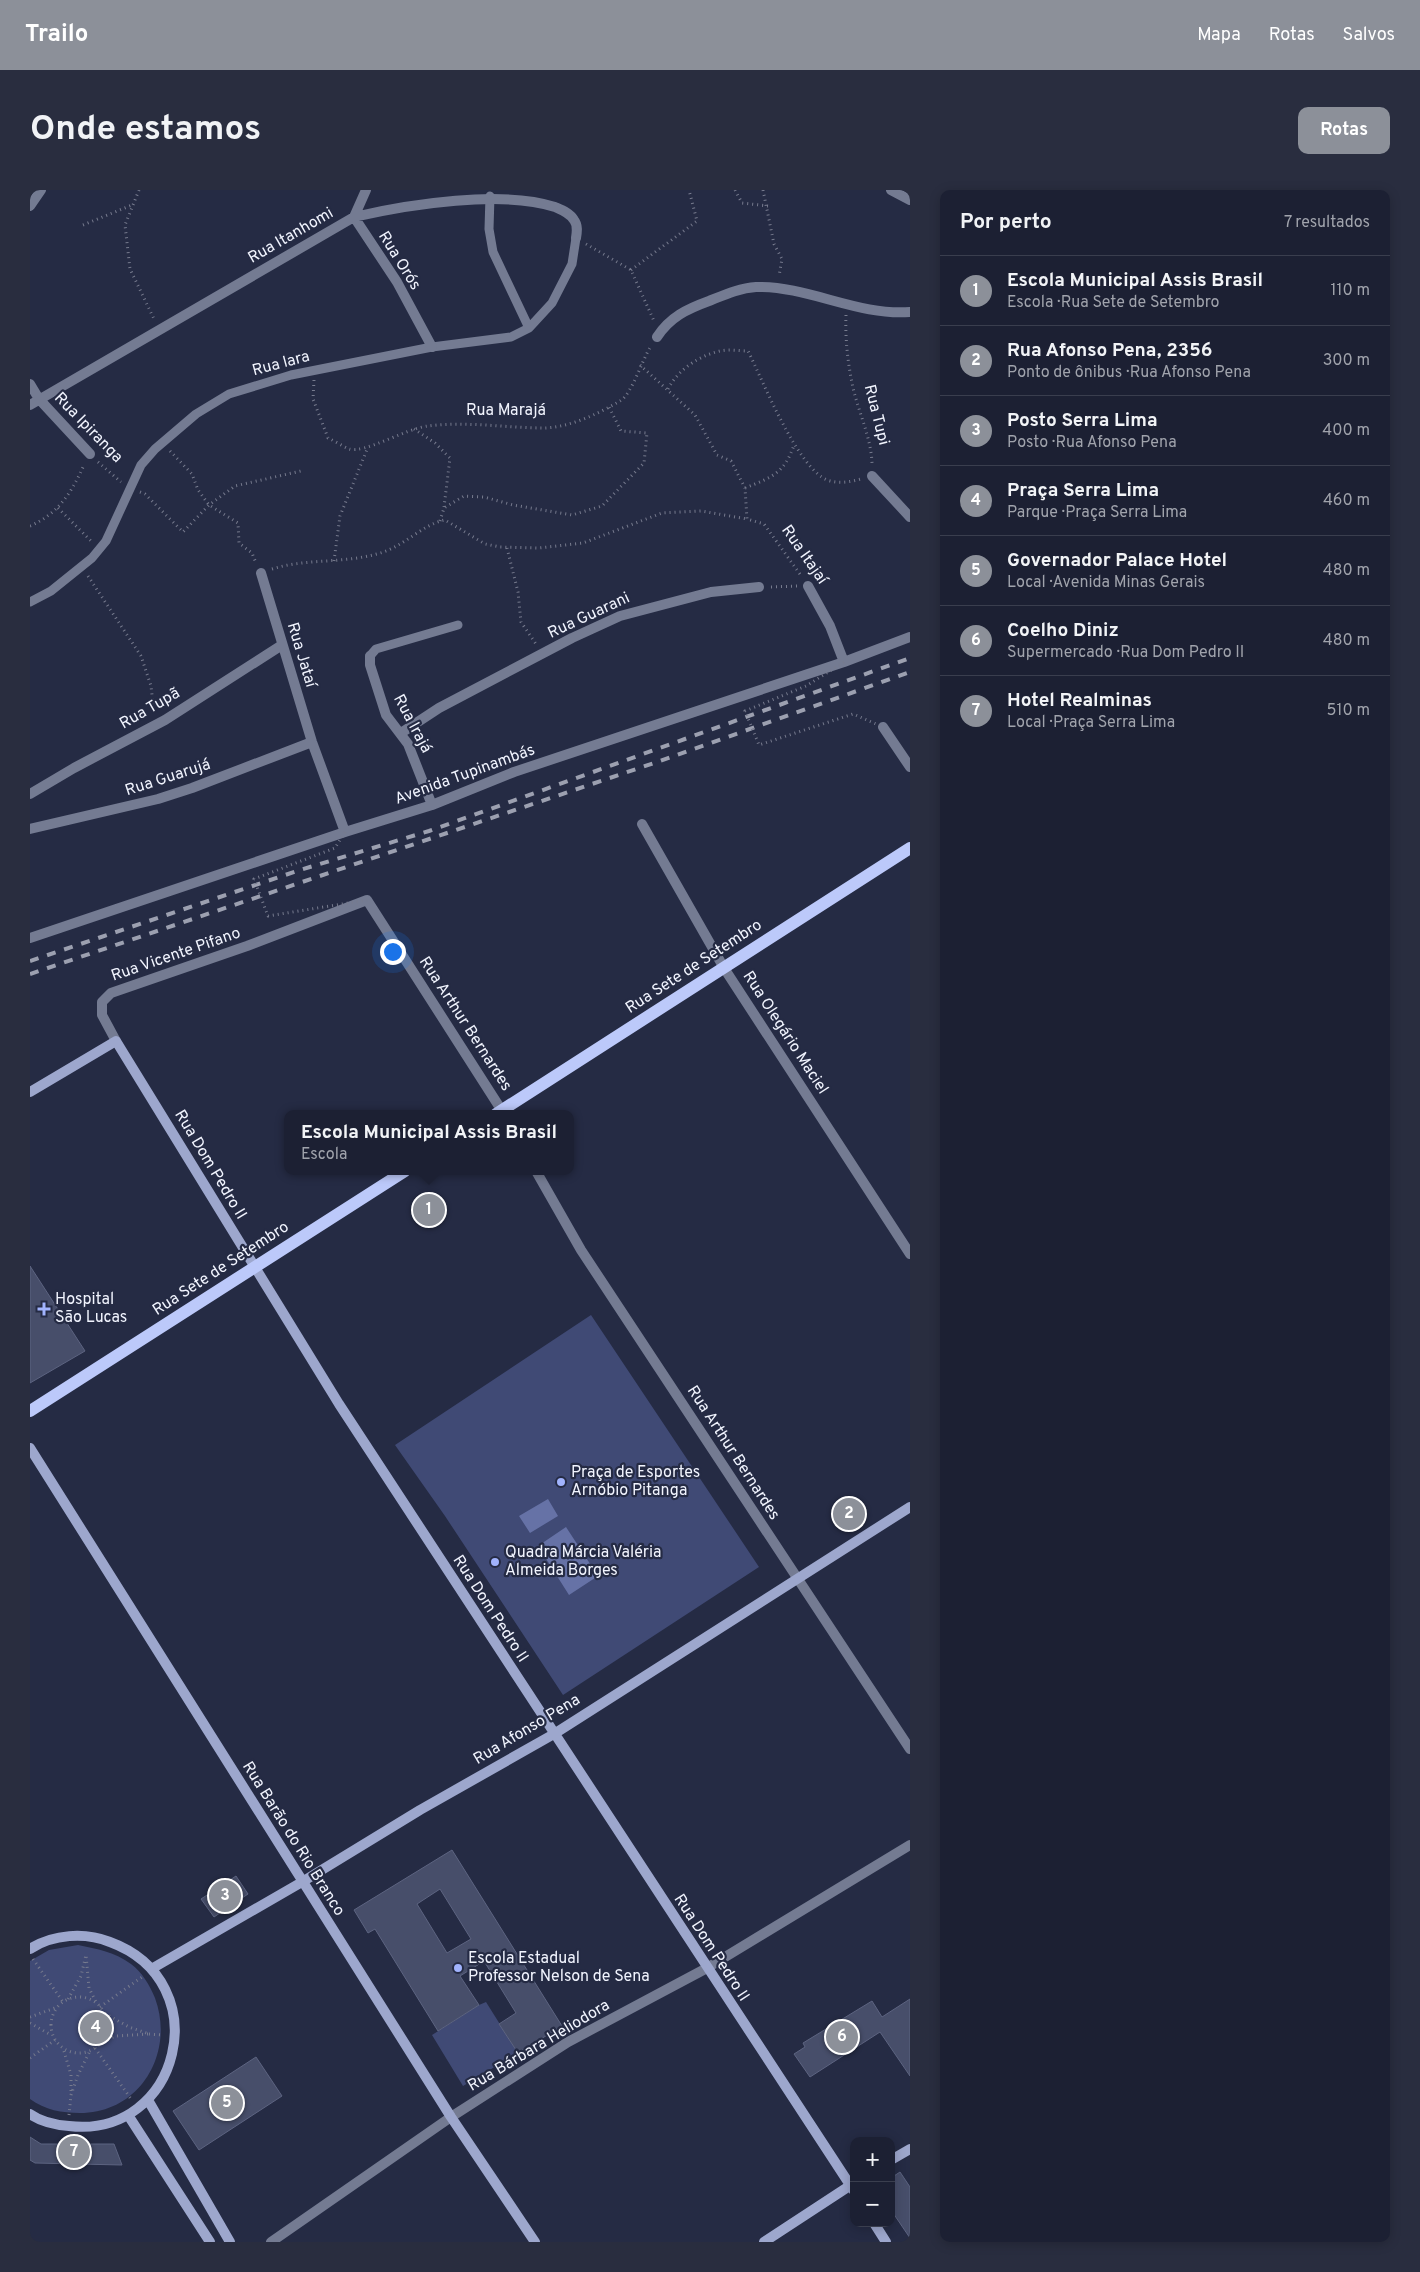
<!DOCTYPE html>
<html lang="pt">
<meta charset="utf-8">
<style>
:root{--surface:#1c2033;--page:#292d3f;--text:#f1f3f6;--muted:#a0a3ac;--line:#3a3e4e;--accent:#8c9099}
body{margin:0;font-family:Overpass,sans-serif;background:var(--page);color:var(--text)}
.controls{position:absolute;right:15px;bottom:15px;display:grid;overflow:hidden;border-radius:10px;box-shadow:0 2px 12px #0003}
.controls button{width:45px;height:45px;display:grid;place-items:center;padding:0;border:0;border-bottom:1px solid var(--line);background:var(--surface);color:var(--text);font:25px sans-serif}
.you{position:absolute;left:362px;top:761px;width:18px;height:18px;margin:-12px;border:4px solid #fff;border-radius:50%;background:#1a73e8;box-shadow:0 0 0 8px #1a73e833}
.badge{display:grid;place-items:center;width:32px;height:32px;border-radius:50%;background:var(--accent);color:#fff;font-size:16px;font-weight:700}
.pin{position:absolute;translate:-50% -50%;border:2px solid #fff;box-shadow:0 1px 5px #0006}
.popup{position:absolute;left:254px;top:920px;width:290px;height:65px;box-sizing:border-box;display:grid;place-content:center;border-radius:10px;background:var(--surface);filter:drop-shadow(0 1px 4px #0005);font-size:16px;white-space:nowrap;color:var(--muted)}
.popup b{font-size:19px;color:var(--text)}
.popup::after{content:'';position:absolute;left:50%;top:100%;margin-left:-10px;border:10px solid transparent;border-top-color:var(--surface)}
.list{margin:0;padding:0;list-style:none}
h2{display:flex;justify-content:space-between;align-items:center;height:65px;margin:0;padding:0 20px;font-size:21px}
h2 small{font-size:16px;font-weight:400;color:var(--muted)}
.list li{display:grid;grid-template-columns:32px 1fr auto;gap:15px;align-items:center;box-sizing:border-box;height:70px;padding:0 20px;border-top:1px solid var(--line)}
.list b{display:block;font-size:19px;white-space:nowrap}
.list p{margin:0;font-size:16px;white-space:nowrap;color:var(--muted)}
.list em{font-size:16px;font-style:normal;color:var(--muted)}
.map{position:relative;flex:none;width:880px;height:2052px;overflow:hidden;border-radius:10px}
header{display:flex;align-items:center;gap:30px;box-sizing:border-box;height:70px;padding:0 25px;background:var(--accent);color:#fff}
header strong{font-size:24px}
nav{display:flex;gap:28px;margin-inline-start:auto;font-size:18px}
.intro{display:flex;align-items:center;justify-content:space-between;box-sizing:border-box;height:120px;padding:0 30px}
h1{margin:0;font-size:35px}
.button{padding:12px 22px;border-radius:10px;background:var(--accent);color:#fff;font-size:18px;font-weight:700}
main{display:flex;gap:30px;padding:0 30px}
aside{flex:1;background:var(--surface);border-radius:10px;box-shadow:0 2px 12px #0003}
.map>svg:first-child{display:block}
</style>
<header>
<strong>Trailo</strong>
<nav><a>Mapa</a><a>Rotas</a><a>Salvos</a></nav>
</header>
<div class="intro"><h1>Onde estamos</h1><a class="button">Rotas</a></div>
<main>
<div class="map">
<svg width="880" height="2052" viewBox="0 0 880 2052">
<rect width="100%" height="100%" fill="#252b44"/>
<!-- green -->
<path fill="#404a75" d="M561,1125L729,1377L533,1505L415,1326L365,1255Z
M48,1755C67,1759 85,1762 101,1774C112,1782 120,1796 125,1808C145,1862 111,1923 50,1923C32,1923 15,1920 0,1909V1771L19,1760Z
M456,1812L488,1863L433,1896L402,1845L449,1815Z"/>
<!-- water -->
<path fill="#6672a6" d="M518,1309L528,1326L500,1343L489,1326Z
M536,1337L568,1386L539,1405L508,1356Z"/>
<!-- building -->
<path fill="#474e6a" stroke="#5d6481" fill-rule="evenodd" d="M0,1076L55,1161L0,1193Z
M422,1660L532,1836L488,1863L469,1834L486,1823L454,1771L430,1786L449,1815L408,1841L345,1739L338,1743L324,1720ZM410,1699L441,1749L417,1763L387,1714Z
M206,1686L218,1704L184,1727L171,1709Z
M880,1809V1886L850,1842L780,1887L764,1864L775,1857L773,1853L842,1811L852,1827Z
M226,1867L252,1906L169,1960L143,1921Z
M0,1947L11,1954H84L92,1975L5,1973L0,1970Z
M870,1982L880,1997V2048L861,2020V1988Z"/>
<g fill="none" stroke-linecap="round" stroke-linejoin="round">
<!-- path -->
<path stroke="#777b8e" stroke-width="3" stroke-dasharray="1 4" stroke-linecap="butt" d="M109,0L95,35L100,79L124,129
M705,0L712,13L738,16
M733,0L744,54L752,69L749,86
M53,35L102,15
M556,54L601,80L624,131
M601,80L667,31L659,0
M816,125C815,150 818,174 823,198C829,223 841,248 842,273
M610,175L665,225L687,265L701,271L715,298L717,329L734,334L772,387
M284,190L283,209L298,248C305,251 312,256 319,259C334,264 377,238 398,236C436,231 477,238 515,238C540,237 568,224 590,211C602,204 612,170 621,156
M638,199C648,180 668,166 690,161C699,159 710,161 718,161C733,191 767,277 797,290C809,294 820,292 831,289
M384,239L405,253L420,268L414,317
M140,261L162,284L168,300L179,315L208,333L209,353L222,363L226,373
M68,272L91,292
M715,298C742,287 754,284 764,255
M110,302L115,304L153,342L179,315L205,296L271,281
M28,318L61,351
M410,331L414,318L434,306L454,307L483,315L542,325L572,316L614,273L617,243L591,241L579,217
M0,336C28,324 42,302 54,275
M477,358L488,402L491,432L506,454
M304,371L310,326L338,257
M242,379C277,368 314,374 350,363C373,357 393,334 415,330L455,354L470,357L509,358L553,353L632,323L671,321L717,329
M58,386L111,466L121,496L124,522
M741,397L767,396
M3,1769L33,1812
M21 1835a28 28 0 1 1 56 0a28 28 0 1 1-56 0Z
M38,1809L51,1786L56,1765L59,1798L66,1812
M70,1817L112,1787
M0,1827L25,1818
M0,1833L21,1845
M119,1844L132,1845
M73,1851L86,1846L119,1844L99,1837L74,1823
M65,1858L101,1909
M34,1861L41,1885V1905L48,1885L60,1861
M0,1868L25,1850
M39,1925L41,1905"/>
<!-- lane -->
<path stroke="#747b92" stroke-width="9" d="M460,6L459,39L463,62L499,138
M0,412L21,401L62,368L76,351L111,275L125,259L166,224L199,204L261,185L402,157L481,147L499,138L522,113L542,74L546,48
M340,466L346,459L428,435"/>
<!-- street -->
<path stroke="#747b92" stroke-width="10" d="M336,0L324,27L367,92L402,157
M861,0L880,10
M0,16L11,0
M627,147C640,127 657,119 679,111C694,105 709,98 726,97C779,96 827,126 880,122
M0,194L9,209L60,264
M0,215L324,27C380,14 472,0 525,17C532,20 540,23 544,30C548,35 547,42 546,48
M842,286L880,327
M231,383L282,552L315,642
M778,396L800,436L814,472
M340,466V475L356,525L378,554L402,615
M853,537L880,577
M371,543L409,518L542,448L590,426L681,402L729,397
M0,604L44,578L135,530L252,455
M612,634L694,778L880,1064
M0,639L128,609L162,598L282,552
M0,748L315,642L402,615L484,582L814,472L880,447
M86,851L72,825V812L81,803L217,756L337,710L474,924
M506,981L551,1060L880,1559
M241,2052L421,1927L538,1852L677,1778L880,1655"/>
<!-- secondary -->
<path stroke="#9da7cd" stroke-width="10" d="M0,902L86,851L309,1214L824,2001
M0,1258L421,1927L505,2052
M0,1759C23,1744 55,1742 80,1752C189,1792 150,1949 39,1936C26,1935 11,1932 0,1924
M123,1778L272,1692L390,1620L524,1544L880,1317
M118,1910L200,2052
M98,1925L180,2052
M861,1970L880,1959
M844,2033L856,2052
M734,2052L824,1993"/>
<!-- primary -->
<path stroke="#bcc9fa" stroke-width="12" d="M466,924L880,658
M0,1221L375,981"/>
<!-- rail -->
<path stroke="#9ca0b0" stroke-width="4" stroke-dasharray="9 9" stroke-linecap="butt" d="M0,771L270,680L399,641L880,468
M0,784L630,571L880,482"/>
<!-- path-bridge -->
<path stroke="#777b8e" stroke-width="3" stroke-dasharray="1 4" stroke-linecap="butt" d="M814,472L776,496L715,521L729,555L823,524L853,537
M315,642L305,658L224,689L238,726L337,710"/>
</g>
<!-- markers -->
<g fill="#a1b3fd" stroke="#252b44" stroke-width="2">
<path d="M11.5 1111.5h5v5h5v5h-5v5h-5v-5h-5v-5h5z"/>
<circle cx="531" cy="1292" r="5"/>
<circle cx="465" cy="1372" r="5"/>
<circle cx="428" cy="1778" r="5"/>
</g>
<g text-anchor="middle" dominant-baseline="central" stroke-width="4.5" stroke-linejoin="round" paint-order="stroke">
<!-- street labels -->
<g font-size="16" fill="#f1f4fe" stroke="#252b44">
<text transform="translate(261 46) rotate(-30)">Rua Itanhomi</text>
<text transform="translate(369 71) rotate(58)">Rua Orós</text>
<text transform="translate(251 174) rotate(-15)">Rua Iara</text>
<text x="476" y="221">Rua Marajá</text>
<text transform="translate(846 225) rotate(76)">Rua Tupi</text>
<text transform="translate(58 238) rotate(46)">Rua Ipiranga</text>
<text transform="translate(774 365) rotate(55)">Rua Itajaí</text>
<text transform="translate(559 426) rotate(-25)">Rua Guarani</text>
<text transform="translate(271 465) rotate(73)">Rua Jataí</text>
<text transform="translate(120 519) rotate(-30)">Rua Tupã</text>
<text transform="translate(382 534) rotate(62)">Rua Irajá</text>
<text transform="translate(435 585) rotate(-20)">Avenida Tupinambás</text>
<text transform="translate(138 588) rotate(-18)">Rua Guarujá</text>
<text transform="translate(146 765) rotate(-19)">Rua Vicente Pifano</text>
<text transform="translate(664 777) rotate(-33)">Rua Sete de Setembro</text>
<text transform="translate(435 834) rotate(57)">Rua Arthur Bernardes</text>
<text transform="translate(755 843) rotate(57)">Rua Olegário Maciel</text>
<text transform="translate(180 975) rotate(59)">Rua Dom Pedro II</text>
<text transform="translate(191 1079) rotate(-33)">Rua Sete de Setembro</text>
<text transform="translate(703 1263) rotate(57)">Rua Arthur Bernardes</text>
<text transform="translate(460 1419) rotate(57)">Rua Dom Pedro II</text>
<text transform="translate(497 1540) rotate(-31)">Rua Afonso Pena</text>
<text transform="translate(263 1649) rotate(58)">Rua Barão do Rio Branco</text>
<text transform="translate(681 1758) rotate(57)">Rua Dom Pedro II</text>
<text transform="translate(509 1856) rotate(-31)">Rua Bárbara Heliodora</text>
</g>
<!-- poi labels -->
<g font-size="16" fill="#f1f4fe" stroke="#252b44" text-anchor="start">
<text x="25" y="1110">Hospital<tspan x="25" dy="18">São Lucas</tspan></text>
<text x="541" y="1283">Praça de Esportes<tspan x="541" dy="18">Arnóbio Pitanga</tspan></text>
<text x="475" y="1363">Quadra Márcia Valéria<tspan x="475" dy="18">Almeida Borges</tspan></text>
<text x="438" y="1769">Escola Estadual<tspan x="438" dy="18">Professor Nelson de Sena</tspan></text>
</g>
</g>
</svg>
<div class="controls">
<button>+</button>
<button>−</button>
</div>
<div class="you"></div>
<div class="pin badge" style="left:399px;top:1020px">1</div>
<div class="popup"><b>Escola Municipal Assis Brasil</b>Escola</div>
<div class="pin badge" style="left:819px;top:1324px">2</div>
<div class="pin badge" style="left:195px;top:1706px">3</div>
<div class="pin badge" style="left:66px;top:1838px">4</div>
<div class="pin badge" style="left:197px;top:1913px">5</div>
<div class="pin badge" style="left:812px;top:1847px">6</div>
<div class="pin badge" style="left:44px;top:1962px">7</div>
</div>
<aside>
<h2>Por perto<small>7 resultados</small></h2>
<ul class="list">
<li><span class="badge">1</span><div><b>Escola Municipal Assis Brasil</b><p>Escola · Rua Sete de Setembro</p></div><em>110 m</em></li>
<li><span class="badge">2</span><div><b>Rua Afonso Pena, 2356</b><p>Ponto de ônibus · Rua Afonso Pena</p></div><em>300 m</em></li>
<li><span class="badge">3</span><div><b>Posto Serra Lima</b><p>Posto · Rua Afonso Pena</p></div><em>400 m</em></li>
<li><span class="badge">4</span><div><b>Praça Serra Lima</b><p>Parque · Praça Serra Lima</p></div><em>460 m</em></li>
<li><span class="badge">5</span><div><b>Governador Palace Hotel</b><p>Local · Avenida Minas Gerais</p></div><em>480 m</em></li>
<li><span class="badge">6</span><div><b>Coelho Diniz</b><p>Supermercado · Rua Dom Pedro II</p></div><em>480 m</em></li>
<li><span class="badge">7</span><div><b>Hotel Realminas</b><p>Local · Praça Serra Lima</p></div><em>510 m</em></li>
</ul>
</aside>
</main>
